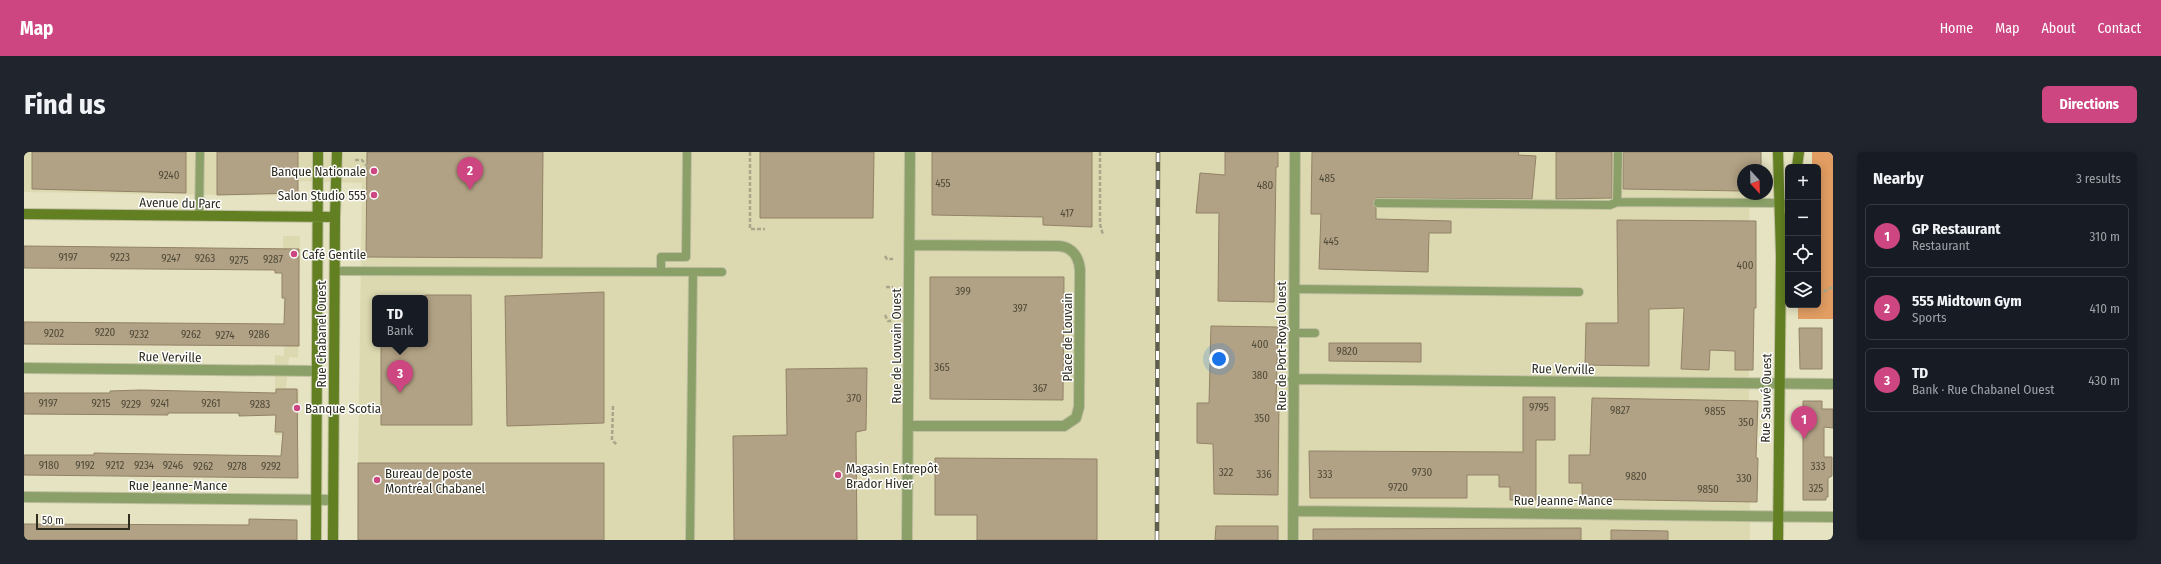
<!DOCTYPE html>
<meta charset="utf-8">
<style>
:root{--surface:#171b24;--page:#20242c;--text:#f1f3f6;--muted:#9ea1a6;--line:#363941;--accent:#cd4581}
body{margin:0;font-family:"Fira Sans Condensed",sans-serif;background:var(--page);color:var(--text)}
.controls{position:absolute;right:12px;top:12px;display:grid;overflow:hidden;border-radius:6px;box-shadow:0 2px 10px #0003}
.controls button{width:36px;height:36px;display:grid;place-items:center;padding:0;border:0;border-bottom:1px solid var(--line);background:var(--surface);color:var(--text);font:20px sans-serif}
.compass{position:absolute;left:1713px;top:12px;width:36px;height:36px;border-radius:50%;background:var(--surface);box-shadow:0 2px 10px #0003;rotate:158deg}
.scale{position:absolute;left:12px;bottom:10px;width:94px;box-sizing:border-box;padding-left:4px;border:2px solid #2e2d20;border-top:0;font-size:11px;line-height:14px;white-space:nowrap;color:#2e2d20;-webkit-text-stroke:3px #fff;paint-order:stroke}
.you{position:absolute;left:1195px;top:207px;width:14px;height:14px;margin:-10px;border:3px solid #fff;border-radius:50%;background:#1a73e8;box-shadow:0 0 0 6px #1a73e833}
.badge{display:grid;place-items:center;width:26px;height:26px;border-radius:50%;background:var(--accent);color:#fff;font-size:13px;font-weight:700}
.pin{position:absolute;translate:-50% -33px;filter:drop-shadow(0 1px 2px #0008)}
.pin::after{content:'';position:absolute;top:21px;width:14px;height:12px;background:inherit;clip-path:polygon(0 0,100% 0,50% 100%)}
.popup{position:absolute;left:348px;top:143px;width:56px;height:52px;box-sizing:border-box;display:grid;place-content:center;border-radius:6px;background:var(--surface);filter:drop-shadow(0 1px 3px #0005);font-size:13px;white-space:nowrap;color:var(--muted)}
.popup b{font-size:15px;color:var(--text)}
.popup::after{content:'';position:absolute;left:50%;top:100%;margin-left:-8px;border:8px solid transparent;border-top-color:var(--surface)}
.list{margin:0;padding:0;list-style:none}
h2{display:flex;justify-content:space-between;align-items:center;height:52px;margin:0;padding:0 16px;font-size:17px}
h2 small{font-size:13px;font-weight:400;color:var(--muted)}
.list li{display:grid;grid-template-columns:26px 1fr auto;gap:12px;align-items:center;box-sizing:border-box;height:64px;margin:0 8px 8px;padding:0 8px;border:1px solid var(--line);border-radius:6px}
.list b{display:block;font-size:15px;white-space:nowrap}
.list p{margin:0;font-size:13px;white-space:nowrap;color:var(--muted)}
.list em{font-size:13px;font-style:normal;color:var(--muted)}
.icon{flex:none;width:22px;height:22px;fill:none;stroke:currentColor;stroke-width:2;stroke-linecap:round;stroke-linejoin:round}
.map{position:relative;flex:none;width:1809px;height:388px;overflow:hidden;border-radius:6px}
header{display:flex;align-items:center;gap:24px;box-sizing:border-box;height:56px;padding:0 20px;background:var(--accent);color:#fff}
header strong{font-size:19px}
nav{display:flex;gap:22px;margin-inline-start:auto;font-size:14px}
.intro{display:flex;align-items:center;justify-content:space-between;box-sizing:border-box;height:96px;padding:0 24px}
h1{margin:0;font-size:28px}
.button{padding:10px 18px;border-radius:6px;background:var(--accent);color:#fff;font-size:14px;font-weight:700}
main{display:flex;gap:24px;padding:0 24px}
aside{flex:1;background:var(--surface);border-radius:6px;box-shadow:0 2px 10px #0003}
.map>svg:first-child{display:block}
</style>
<header>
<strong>Map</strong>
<nav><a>Home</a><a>Map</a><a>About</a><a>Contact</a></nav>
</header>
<div class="intro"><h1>Find us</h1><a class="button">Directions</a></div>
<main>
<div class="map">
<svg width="1809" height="388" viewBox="0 0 1809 388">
<rect width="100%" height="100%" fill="#e5e3c1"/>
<!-- built -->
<path fill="#dcd9b0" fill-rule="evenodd" d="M0,0H1728L1719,18V42H1726L1724,109L1726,388H333L338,31L274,29V44L0,40ZM351,146H401V192H351Z
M259,84H276L274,206L265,205L262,236L275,237L274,283H251V203L260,204Z"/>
<!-- green -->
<path fill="#e19d62" d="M1788,0H1809V167H1774V153H1794V15H1788Z"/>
<!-- building -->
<path fill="#b2a285" stroke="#928266" d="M8,0H162V41L8,37Z
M193,0H274V41L193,43Z
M343,0H519L518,106L342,105Z
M736,0H850L849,66H736Z
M908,0H1068V75L1019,73V65L908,63Z
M1201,0H1254V15H1252L1250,150L1194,149L1195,61H1172L1176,21L1201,23Z
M1288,0H1495L1494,3L1512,4L1508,47L1352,46L1349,51L1352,56V67L1427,69V81H1405L1404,120L1295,117L1297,62H1287Z
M1532,0H1588V46L1532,47Z
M1599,0H1737V18H1719V39L1599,37Z
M1593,68L1732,69V156H1730L1729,218H1711V199L1686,198L1685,218L1657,217L1660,156L1625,157V214L1561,213L1562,171H1594Z
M0,94L275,97V194L0,192V170L260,172L261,146H258V121H251V118L0,116Z
M906,125H1040L1039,248L906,247Z
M580,140V271L483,274L481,144Z
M401,143H447L448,273H357V192H401Z
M1187,174L1254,175L1252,250H1255L1254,343L1190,342L1189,292L1173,291V251H1185Z
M1775,176H1798V217H1776Z
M1305,191H1397V210L1305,209Z
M843,216L842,278L832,280L833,388H710L709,284L763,283L762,217Z
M252,237H273L274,326L0,323V303H70V301L257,304L259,280H251L252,263L215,264V261H144V263L0,262V241H86V239L116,238L252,241Z
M1499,245H1531V288H1512V348H1486V335H1475V323H1443V346H1286L1285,299L1499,300Z
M1568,246L1734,249L1732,306H1734L1733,350L1558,347V331H1545V303H1566Z
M1779,249H1798V257H1809V276L1800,275V305H1808V324L1804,326V345H1802V348H1779Z
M911,306L1073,307V388H953V363H911Z
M334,311H580V388H334Z
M225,367L273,368V388H0V372L225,373Z
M1192,374H1254V388H1191Z
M1557,376V388H1289V377Z
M1587,378L1644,379V388H1587Z"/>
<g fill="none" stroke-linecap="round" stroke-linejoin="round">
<!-- lane casing -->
<g stroke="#c0bfa1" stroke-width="10">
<path id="lane" d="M1594,0L1593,50L1764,51
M1354,51L1586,53L1593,50
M175,64L176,0
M310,119L698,120
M637,120V105H662L663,0
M1270,137L1555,140
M1270,181H1291
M666,388L669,120"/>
</g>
<!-- street casing -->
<g stroke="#c0bfa1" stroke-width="12">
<path id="street" d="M0,216L293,219
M1269,227L1809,232
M884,274H1040L1052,266L1055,255L1056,118C1055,105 1048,95 1035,94L885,93
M0,345L309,348
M1269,359L1809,365
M883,388L886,0
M1269,388L1271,0"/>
</g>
<!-- secondary casing -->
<g stroke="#c0bfa1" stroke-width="12">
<path id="secondary" d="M1754,0L1757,104L1754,388
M1773,15L1775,0
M0,62L311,65
M1760,87L1764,66
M292,388L294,0
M309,388L311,65L313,0"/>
</g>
<!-- path -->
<path stroke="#a8a68b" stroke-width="2.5" stroke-dasharray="4 2" stroke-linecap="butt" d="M726,0V77H741
M1076,0V72L1079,83
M331,8H338L343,14L338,20L331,19
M861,104L863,107H869
M862,135H869
M1794,142L1809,135
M861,163L864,169H869
M589,254L588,288L593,293"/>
<!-- lane -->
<use href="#lane" stroke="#8ba068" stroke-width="8"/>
<!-- street -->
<use href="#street" stroke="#8ba068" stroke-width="10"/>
<!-- secondary -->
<use href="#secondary" stroke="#627f22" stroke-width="10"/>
<!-- rail casing -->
<g stroke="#5f5d4b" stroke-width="4.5">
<path id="rail" d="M1133,388L1134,0"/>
</g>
<!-- rail -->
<use href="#rail" stroke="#fff" stroke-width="3" stroke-dasharray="9" stroke-linecap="butt"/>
</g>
<!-- markers -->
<g fill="#cd4581" stroke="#fff" stroke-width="1.5">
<circle cx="350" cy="19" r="4"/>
<circle cx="350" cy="43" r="4"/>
<circle cx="270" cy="102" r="4"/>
<circle cx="273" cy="256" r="4"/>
<circle cx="814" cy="323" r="4"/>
<circle cx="353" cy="328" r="4"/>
</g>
<g text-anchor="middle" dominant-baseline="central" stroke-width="3" stroke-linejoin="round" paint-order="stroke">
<!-- number labels -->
<g font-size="11" fill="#4f4a39">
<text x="145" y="23">9240</text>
<text x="1303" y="26">485</text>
<text x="919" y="31">455</text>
<text x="1241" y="33">480</text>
<text x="1043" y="61">417</text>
<text x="1307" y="89">445</text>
<text x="44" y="105">9197</text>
<text x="96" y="105">9223</text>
<text x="147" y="106">9247</text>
<text x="181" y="106">9263</text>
<text x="249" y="107">9287</text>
<text x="215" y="108">9275</text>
<text x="1721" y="113">400</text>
<text x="939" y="139">399</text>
<text x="996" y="156">397</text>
<text x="81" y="180">9220</text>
<text x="30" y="181">9202</text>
<text x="115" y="182">9232</text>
<text x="167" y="182">9262</text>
<text x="235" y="182">9286</text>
<text x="201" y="183">9274</text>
<text x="1236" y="192">400</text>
<text x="1323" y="199">9820</text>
<text x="918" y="215">365</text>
<text x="1236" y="223">380</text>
<text x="1016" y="236">367</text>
<text x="830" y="246">370</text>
<text x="24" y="251">9197</text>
<text x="77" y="251">9215</text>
<text x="136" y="251">9241</text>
<text x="187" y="251">9261</text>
<text x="107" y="252">9229</text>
<text x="236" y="252">9283</text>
<text x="1515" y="255">9795</text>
<text x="1596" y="258">9827</text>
<text x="1691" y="259">9855</text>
<text x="1238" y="266">350</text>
<text x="1722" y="270">350</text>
<text x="25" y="313">9180</text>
<text x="61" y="313">9192</text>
<text x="91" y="313">9212</text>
<text x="120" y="313">9234</text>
<text x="149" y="313">9246</text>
<text x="179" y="314">9262</text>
<text x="213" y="314">9278</text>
<text x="247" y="314">9292</text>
<text x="1794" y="314">333</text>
<text x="1202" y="320">322</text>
<text x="1398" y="320">9730</text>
<text x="1240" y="322">336</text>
<text x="1301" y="322">333</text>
<text x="1612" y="324">9820</text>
<text x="1720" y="326">330</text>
<text x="1374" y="335">9720</text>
<text x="1792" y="336">325</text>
<text x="1684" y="337">9850</text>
</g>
<!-- poi labels -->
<g font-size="13" fill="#2e2d20" stroke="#fff" text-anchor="start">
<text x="342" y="19" text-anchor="end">Banque Nationale</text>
<text x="342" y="43" text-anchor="end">Salon Studio 555</text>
<text x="278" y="102">Café Gentile</text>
<text x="281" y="256">Banque Scotia</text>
<text x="822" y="316">Magasin Entrepôt<tspan x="822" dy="15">Brador Hiver</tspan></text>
<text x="361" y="321">Bureau de poste<tspan x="361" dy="15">Montréal Chabanel</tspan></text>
</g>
<!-- street labels -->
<g font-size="13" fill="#2e2d20" stroke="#fff">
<text transform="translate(156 51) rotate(1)">Avenue du Parc</text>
<text transform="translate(297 182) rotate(-90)">Rue Chabanel Ouest</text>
<text transform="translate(1043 185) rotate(-90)">Place de Louvain</text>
<text transform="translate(872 194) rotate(-90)">Rue de Louvain Ouest</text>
<text transform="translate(1257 194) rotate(-90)">Rue de Port-Royal Ouest</text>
<text transform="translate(146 205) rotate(1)">Rue Verville</text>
<text transform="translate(1539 217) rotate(1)">Rue Verville</text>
<text transform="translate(1742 246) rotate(-89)">Rue Sauvé Ouest</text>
<text x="154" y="333">Rue Jeanne-Mance</text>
<text x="1539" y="348">Rue Jeanne-Mance</text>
</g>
</g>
</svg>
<div class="controls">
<button>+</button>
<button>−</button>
<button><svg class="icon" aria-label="locate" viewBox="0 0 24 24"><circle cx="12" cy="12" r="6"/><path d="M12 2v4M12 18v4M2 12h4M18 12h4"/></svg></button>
<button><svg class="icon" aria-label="layers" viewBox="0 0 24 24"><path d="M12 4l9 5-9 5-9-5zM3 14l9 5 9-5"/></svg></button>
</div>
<svg class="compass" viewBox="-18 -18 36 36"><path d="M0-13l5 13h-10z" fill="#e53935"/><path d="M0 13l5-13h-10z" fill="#9ea1a6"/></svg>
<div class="scale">50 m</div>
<div class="you"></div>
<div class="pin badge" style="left:1780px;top:287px">1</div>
<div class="pin badge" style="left:446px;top:38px">2</div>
<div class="pin badge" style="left:376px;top:241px">3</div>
<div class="popup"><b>TD</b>Bank</div>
</div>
<aside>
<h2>Nearby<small>3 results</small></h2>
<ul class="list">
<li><span class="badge">1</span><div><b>GP Restaurant</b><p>Restaurant</p></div><em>310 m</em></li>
<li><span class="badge">2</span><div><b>555 Midtown Gym</b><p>Sports</p></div><em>410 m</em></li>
<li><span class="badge">3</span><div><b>TD</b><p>Bank · Rue Chabanel Ouest</p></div><em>430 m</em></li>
</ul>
</aside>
</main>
